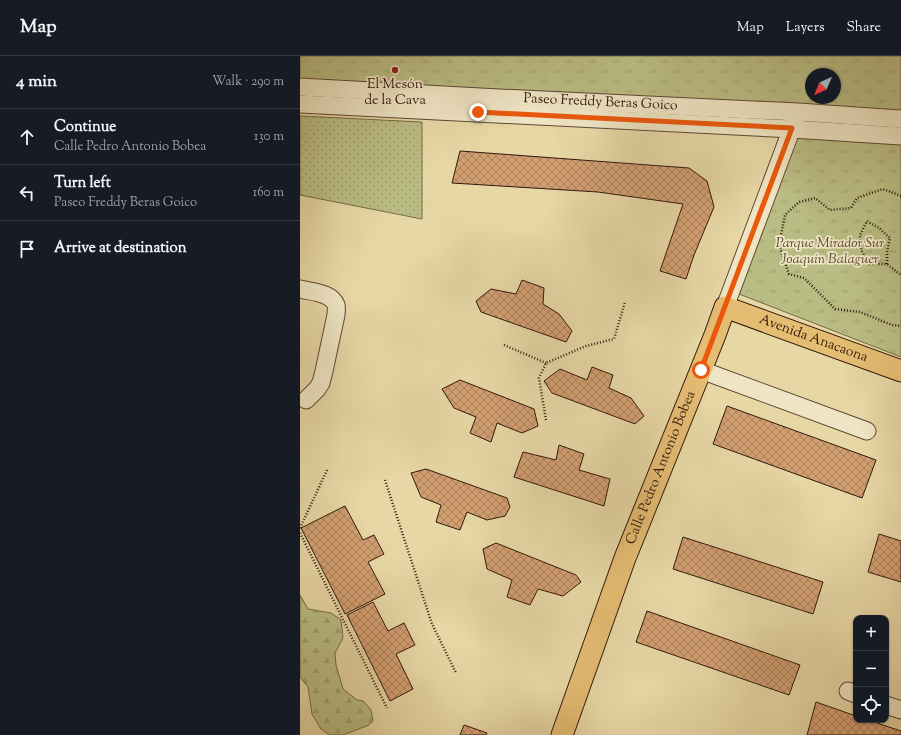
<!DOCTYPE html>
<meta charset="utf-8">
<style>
:root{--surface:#171b24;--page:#20242c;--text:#f1f3f6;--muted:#9ea1a6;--line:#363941}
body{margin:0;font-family:"Sorts Mill Goudy",serif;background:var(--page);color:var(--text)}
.controls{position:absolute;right:12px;bottom:12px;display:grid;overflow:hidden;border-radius:8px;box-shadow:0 1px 3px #0004}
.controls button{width:36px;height:36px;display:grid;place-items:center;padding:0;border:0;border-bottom:1px solid var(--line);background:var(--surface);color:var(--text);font:20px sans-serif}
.compass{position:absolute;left:505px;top:12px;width:36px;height:36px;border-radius:50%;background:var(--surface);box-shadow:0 1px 3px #0004;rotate:224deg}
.stop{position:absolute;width:12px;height:12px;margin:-9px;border:3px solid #ea580c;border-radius:50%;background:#fff}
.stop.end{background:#ea580c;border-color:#fff;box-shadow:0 1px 4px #0008}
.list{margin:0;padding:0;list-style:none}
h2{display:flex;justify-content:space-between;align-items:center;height:52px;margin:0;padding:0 16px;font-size:17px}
h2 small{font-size:13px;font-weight:400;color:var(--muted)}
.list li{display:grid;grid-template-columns:26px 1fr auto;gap:12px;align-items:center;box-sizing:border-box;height:56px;padding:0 16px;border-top:1px solid var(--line)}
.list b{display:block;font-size:15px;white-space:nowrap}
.list p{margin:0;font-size:13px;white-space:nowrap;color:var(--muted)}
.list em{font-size:13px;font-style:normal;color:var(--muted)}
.icon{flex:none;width:22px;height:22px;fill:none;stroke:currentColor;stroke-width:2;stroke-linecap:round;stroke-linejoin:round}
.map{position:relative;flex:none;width:601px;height:679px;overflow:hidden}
header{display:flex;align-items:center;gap:24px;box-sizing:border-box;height:56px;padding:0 20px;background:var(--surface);border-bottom:1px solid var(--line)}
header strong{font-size:19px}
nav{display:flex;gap:22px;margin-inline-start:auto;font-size:14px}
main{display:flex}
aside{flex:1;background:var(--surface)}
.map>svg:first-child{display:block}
</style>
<header>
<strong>Map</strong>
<nav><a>Map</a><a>Layers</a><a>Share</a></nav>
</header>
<main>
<aside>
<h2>4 min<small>Walk · 290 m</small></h2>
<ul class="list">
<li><svg class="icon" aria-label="ahead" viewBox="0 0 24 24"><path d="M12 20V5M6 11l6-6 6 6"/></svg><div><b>Continue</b><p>Calle Pedro Antonio Bobea</p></div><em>130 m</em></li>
<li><svg class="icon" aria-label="left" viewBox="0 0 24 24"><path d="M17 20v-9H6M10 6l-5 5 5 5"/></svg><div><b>Turn left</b><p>Paseo Freddy Beras Goico</p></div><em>160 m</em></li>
<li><svg class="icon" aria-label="arrive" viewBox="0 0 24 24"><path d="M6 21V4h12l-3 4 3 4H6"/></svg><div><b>Arrive at destination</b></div></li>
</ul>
</aside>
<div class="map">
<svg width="601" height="679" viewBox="0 0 601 679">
<defs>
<pattern id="grass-tufts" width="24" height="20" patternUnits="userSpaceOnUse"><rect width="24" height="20" fill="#babd83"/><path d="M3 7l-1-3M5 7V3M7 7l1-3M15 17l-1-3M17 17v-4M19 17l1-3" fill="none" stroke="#a0a270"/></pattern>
<pattern id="forest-firs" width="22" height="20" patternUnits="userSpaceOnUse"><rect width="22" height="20" fill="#babd83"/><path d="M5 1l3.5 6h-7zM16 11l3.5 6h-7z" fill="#a0a270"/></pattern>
<pattern id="garden-dots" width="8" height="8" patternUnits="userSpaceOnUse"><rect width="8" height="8" fill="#babd83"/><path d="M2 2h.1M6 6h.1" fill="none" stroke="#a0a270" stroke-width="1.8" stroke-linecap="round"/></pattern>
<pattern id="building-cross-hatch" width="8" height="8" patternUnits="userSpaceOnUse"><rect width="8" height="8" fill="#d29f71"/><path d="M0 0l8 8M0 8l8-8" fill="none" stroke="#ab815b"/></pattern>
</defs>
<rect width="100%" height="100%" fill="#e7d7a5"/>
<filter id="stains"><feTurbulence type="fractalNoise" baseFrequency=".005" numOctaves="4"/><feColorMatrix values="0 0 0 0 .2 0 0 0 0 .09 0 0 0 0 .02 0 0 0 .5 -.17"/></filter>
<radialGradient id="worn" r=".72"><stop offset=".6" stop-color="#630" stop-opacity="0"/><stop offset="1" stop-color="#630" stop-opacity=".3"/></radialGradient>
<!-- grass -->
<path fill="url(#grass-tufts)" stroke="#766a48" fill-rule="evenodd" d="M0,0H601V301L439,238L506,50L0,24ZM511,18H535V42H511Z"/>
<!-- forest -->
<path fill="url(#forest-firs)" stroke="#766a48" d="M0,539L8,553L31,557L41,564L43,582L35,597L36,609L43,633L57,644L63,645L71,654L73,665L69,669L43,679H30L21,673L12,658L8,631L0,621Z"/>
<!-- garden -->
<path fill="url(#garden-dots)" stroke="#766a48" d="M0,60L122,66V163L0,139Z"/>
<!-- building -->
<path fill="url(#building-cross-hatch)" stroke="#31180e" d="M160,95L389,112L407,125L414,151L394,199L386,223L360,215L383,148L298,136L152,127Z
M222,224L244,232L243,248L259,258L272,275L266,286L181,256L176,245L191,233L216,238Z
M292,311L313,319L309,332L331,342L344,360L335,368L252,337L244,325L260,313L287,324Z
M160,324L234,353L238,370L222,377L197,367L191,386L170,377L176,361L154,352L142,333Z
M427,350L576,404L562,442L413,388Z
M259,389L284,398L279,414L310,423L304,450L214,421L223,396L256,404Z
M126,413L207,442L210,451L205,460L187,464L167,456L160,474L136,466L141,449L121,441L111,417Z
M45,450L63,484L74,479L84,498L68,506L85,538L45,558L1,472Z
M579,478L601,485V526L568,516Z
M383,481L523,526L513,558L373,513Z
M196,487L276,519L281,526L263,540L238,533L230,549L207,541L212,524L187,513L183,493Z
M73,546L88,575L104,567L115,589L96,598L113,633L90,645L47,559Z
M347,555L500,609L489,639L336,586Z
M516,646L556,660V664H568L601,675V679H507Z
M164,669L187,677L186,679H160Z"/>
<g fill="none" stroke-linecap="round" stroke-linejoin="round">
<!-- minor casing -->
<g stroke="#5e4834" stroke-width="19">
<g id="minor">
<path id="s1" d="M0,31L180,41L498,56L601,63"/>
<path d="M0,48L492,73L601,80"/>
<path d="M0,233C11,236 31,236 36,249C37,252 36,256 36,259L24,315L21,327L17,333L6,344"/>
<path d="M425,251L495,64"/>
<path d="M401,314L567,375"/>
<path d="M548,635L556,638"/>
<path d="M586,649L601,654"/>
</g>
</g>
<!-- major casing -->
<g stroke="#31180e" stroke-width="23">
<g id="major">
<path id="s2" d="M262,679L325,502L415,279L425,251L601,315"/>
</g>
</g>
<!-- path -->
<path stroke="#31180e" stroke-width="2.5" stroke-dasharray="1 2" stroke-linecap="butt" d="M601,140L583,133L557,142L551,152L530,154L515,142L499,146L485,159L479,189L489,218L504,222L535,253L560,256L592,269L601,270
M587,208V196L590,182L579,172L567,165L560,179L561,194L570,208H587L601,219
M204,289L246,307
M246,364L239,322L246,307L286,290L314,283L325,246
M85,424L132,568L156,617
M0,472L27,414
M0,477L87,652"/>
<!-- minor -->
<use href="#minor" stroke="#efe5c4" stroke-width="17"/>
<!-- major -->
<use href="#major" stroke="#e4bc72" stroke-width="21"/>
</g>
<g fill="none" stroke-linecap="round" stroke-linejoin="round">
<!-- route -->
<path stroke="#ea580c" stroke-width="5" d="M178,56L492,72L401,314"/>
</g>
<!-- markers -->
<circle fill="#8f2418" stroke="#efe5c4" stroke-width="1.5" cx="95" cy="14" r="4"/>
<g text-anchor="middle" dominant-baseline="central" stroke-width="3.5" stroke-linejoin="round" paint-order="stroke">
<!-- poi labels -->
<g font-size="14" fill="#31180e" stroke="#efe5c4">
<text x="95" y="29">El Mesón<tspan x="95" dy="16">de la Cava</tspan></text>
</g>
<!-- street labels -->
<g font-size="14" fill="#31180e" stroke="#efe5c4">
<text stroke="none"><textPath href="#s1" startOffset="301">Paseo Freddy Beras Goico</textPath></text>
<text stroke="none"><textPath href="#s2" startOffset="552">Avenida Anacaona</textPath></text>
<text stroke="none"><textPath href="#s2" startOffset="285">Calle Pedro Antonio Bobea</textPath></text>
</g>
<!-- park labels -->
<g font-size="14" font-style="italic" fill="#5a4a31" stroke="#efe5c4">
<text x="530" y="188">Parque Mirador Sur<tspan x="530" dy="16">Joaquín Balaguer</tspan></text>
</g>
</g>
<rect width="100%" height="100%" filter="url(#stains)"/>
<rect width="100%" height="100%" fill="url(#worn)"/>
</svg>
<div class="controls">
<button>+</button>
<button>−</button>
<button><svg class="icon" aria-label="locate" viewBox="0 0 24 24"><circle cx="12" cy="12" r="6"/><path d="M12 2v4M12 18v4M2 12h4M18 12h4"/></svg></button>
</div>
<svg class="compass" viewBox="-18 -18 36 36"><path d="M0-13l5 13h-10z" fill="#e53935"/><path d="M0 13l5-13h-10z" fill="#9ea1a6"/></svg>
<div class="stop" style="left:401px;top:314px"></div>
<div class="stop end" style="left:178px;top:56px"></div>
</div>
</main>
